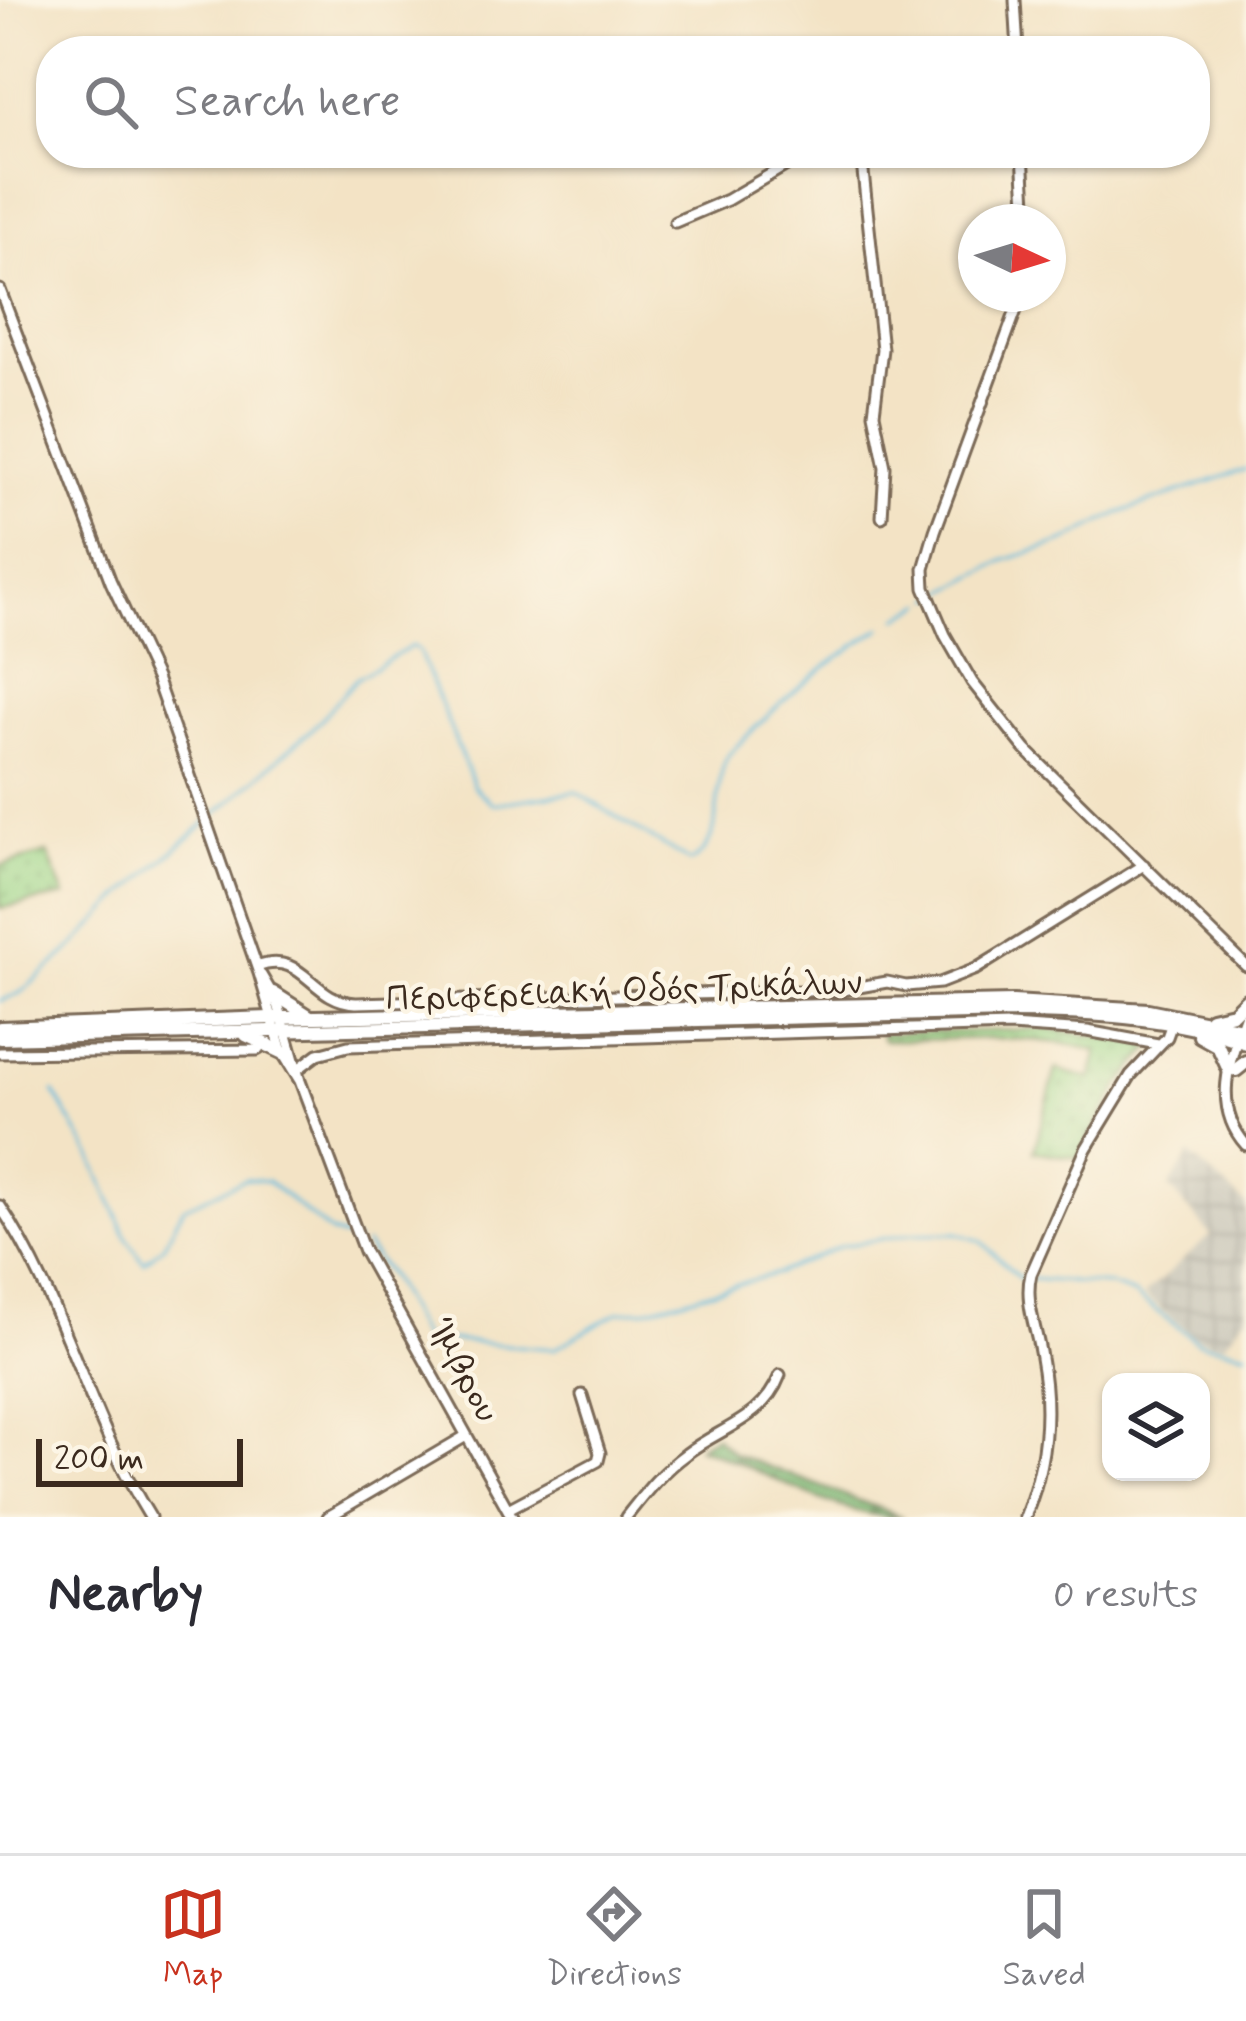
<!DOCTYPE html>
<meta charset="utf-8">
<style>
:root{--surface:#fff;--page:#f7f7f7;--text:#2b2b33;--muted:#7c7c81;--line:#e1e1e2;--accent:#c8321e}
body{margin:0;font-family:Mynerve,sans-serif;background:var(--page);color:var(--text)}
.controls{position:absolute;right:36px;bottom:36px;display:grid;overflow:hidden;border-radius:24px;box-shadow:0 3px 9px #0004}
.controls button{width:108px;height:108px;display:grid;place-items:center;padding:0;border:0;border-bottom:3px solid var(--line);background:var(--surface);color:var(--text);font:60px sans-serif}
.compass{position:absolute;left:958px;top:204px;width:108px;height:108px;border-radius:50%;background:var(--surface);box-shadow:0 3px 9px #0004;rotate:94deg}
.scale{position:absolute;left:36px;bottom:30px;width:207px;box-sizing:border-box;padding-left:12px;border:6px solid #3b2a1e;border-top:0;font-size:33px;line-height:42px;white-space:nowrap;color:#3b2a1e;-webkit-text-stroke:9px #fcf5e5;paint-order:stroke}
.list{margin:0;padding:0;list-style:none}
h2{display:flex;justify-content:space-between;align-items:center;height:156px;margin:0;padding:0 48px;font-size:51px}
h2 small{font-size:39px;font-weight:400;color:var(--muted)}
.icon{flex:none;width:66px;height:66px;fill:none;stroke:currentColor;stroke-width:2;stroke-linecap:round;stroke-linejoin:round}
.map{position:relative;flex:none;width:1246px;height:1517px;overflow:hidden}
.search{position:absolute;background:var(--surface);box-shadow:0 3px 9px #0004;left:36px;right:36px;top:36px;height:132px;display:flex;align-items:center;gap:30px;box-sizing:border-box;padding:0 42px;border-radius:48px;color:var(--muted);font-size:45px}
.sheet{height:336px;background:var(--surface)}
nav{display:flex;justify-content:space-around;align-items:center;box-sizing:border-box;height:168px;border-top:3px solid var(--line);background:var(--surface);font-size:33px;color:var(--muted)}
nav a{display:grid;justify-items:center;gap:6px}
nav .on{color:var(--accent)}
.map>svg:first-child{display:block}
</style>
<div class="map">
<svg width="1246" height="1517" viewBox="0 0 1246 1517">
<defs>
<pattern id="industrial-grid" width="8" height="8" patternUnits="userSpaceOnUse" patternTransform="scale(3)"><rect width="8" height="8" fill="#c7c5b8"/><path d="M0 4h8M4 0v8" fill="none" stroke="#aca99e"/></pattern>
<pattern id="grass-dots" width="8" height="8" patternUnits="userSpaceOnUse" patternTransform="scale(3)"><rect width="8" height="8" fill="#9dd689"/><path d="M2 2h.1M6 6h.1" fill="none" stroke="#88b876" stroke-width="1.8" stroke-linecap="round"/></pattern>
<pattern id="forest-firs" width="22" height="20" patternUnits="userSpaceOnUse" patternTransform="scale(3)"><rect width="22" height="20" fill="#7eb775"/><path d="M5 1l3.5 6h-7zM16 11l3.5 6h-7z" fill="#68955f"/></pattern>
</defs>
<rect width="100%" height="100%" fill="#fcf5e5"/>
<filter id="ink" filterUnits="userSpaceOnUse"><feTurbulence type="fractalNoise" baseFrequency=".00833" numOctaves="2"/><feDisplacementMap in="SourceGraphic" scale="24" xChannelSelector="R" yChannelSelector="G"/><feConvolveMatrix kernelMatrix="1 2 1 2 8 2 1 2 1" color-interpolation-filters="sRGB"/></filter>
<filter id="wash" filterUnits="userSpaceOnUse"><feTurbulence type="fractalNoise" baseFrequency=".004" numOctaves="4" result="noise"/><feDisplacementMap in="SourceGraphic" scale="48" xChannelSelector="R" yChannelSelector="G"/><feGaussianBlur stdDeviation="2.7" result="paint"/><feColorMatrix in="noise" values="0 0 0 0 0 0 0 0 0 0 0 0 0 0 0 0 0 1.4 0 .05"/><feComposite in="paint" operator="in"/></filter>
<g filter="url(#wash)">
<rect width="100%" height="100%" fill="#f3e3c5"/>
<!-- industrial -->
<path fill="url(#industrial-grid)" d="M1190,1154L1246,1205V1315L1224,1344L1195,1337L1144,1295L1211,1235L1169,1187Z"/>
<!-- grass -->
<path fill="url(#grass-dots)" stroke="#6c8054" stroke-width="3" d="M47,853L65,896L0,908V866Z
M1050,1029L1152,1046L1120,1085L1078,1158L1034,1151L1056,1069L1091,1079L1098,1051C1028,1032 955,1040 883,1040L881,1034Z"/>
<!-- forest -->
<path fill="url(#forest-firs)" stroke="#5c704a" stroke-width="3" d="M715,1436L734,1454L902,1517C830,1517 766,1469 698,1447Z"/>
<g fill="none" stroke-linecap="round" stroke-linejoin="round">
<!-- stream -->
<path stroke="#5ebadc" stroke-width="3" d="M933,598L1003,561L1066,541L1119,513L1246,469
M899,618L925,603
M0,1001L20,993L67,953L119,899L312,729L356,679L412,646L419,651L474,787L492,804L576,792L690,862C729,841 709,786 729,754C782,700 817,669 882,628
M54,1092L92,1157L127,1238L144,1263L163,1246L184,1207L246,1179L267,1181L331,1233L356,1242
M365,1244L389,1275L422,1338L554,1349L618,1312L643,1310L778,1273L841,1246L910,1234L957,1233L981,1241L1019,1278L1109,1285L1134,1294L1198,1342L1246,1352"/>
</g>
</g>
<g filter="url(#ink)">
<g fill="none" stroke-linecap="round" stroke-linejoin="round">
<!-- minor casing -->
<g stroke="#7b6b58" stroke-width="15">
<path id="minor" d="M1015,0L1018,51
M861,153L882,349L874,413L885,467L882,517
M1023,153L1027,222
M675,222L727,200L807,153
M0,290L111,582L156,678L259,973L282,1052L300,1081
M1022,294L935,531L924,569L925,588L945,635L972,682L1026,750L1246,966
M257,967C304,949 310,1001 356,1003L842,990L887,982L906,986L940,983L976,969L1144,865
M261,975L278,1004L300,1081L364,1251L512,1517
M1246,1014C1230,1058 1211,1106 1246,1145
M0,1053L257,1050L269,1043
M298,1069L318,1054L348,1046L1010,1026L1087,1031L1158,1044
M0,1206C65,1303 88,1418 150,1517
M508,1509L598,1461L600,1453L582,1395
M328,1517L466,1436
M626,1517C645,1493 661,1472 686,1454C721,1427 763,1420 780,1375
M1025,1517C1046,1465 1051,1412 1041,1358C1037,1329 1024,1302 1031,1274L1086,1149L1131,1075L1167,1037L1171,1026"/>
</g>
<!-- major casing -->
<g stroke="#7b6b58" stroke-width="18">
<path id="major" d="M273,993L309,1016
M1211,1018L1233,1013L1246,1000
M0,1028L270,1018L1013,1002L1148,1010L1246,1030
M246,1035L282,1052
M1200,1036L1218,1046L1229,1070
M0,1038L1007,1012C1084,1012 1172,1016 1246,1043
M1236,1070L1246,1062"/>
</g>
<!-- minor -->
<use href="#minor" stroke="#fff" stroke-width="9"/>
<!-- major -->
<use href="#major" stroke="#fff" stroke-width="12"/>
</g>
</g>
<g text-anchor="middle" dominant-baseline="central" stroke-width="9" stroke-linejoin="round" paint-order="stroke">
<!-- street labels -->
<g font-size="36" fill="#3b2a1e" stroke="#fcf5e5">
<text transform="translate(624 992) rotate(-2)">Περιφερειακή Οδός Τρικάλων</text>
<text transform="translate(462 1371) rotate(61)">Ίμβρου</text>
</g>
</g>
</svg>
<div class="controls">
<button><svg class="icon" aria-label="layers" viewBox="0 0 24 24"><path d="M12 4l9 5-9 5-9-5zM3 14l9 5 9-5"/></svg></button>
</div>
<svg class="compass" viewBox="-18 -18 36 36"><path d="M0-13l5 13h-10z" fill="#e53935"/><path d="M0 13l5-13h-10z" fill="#7c7c81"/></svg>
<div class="scale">200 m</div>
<div class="search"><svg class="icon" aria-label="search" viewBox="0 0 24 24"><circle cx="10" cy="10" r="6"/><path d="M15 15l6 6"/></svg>Search here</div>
</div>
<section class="sheet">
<h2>Nearby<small>0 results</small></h2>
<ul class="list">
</ul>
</section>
<nav>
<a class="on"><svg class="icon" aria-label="map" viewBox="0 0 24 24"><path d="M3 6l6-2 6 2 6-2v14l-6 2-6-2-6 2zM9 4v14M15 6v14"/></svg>Map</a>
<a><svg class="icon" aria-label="directions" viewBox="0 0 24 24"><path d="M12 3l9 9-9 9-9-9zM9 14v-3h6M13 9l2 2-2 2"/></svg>Directions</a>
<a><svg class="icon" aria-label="saved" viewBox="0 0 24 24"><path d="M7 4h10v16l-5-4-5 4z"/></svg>Saved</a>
</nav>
